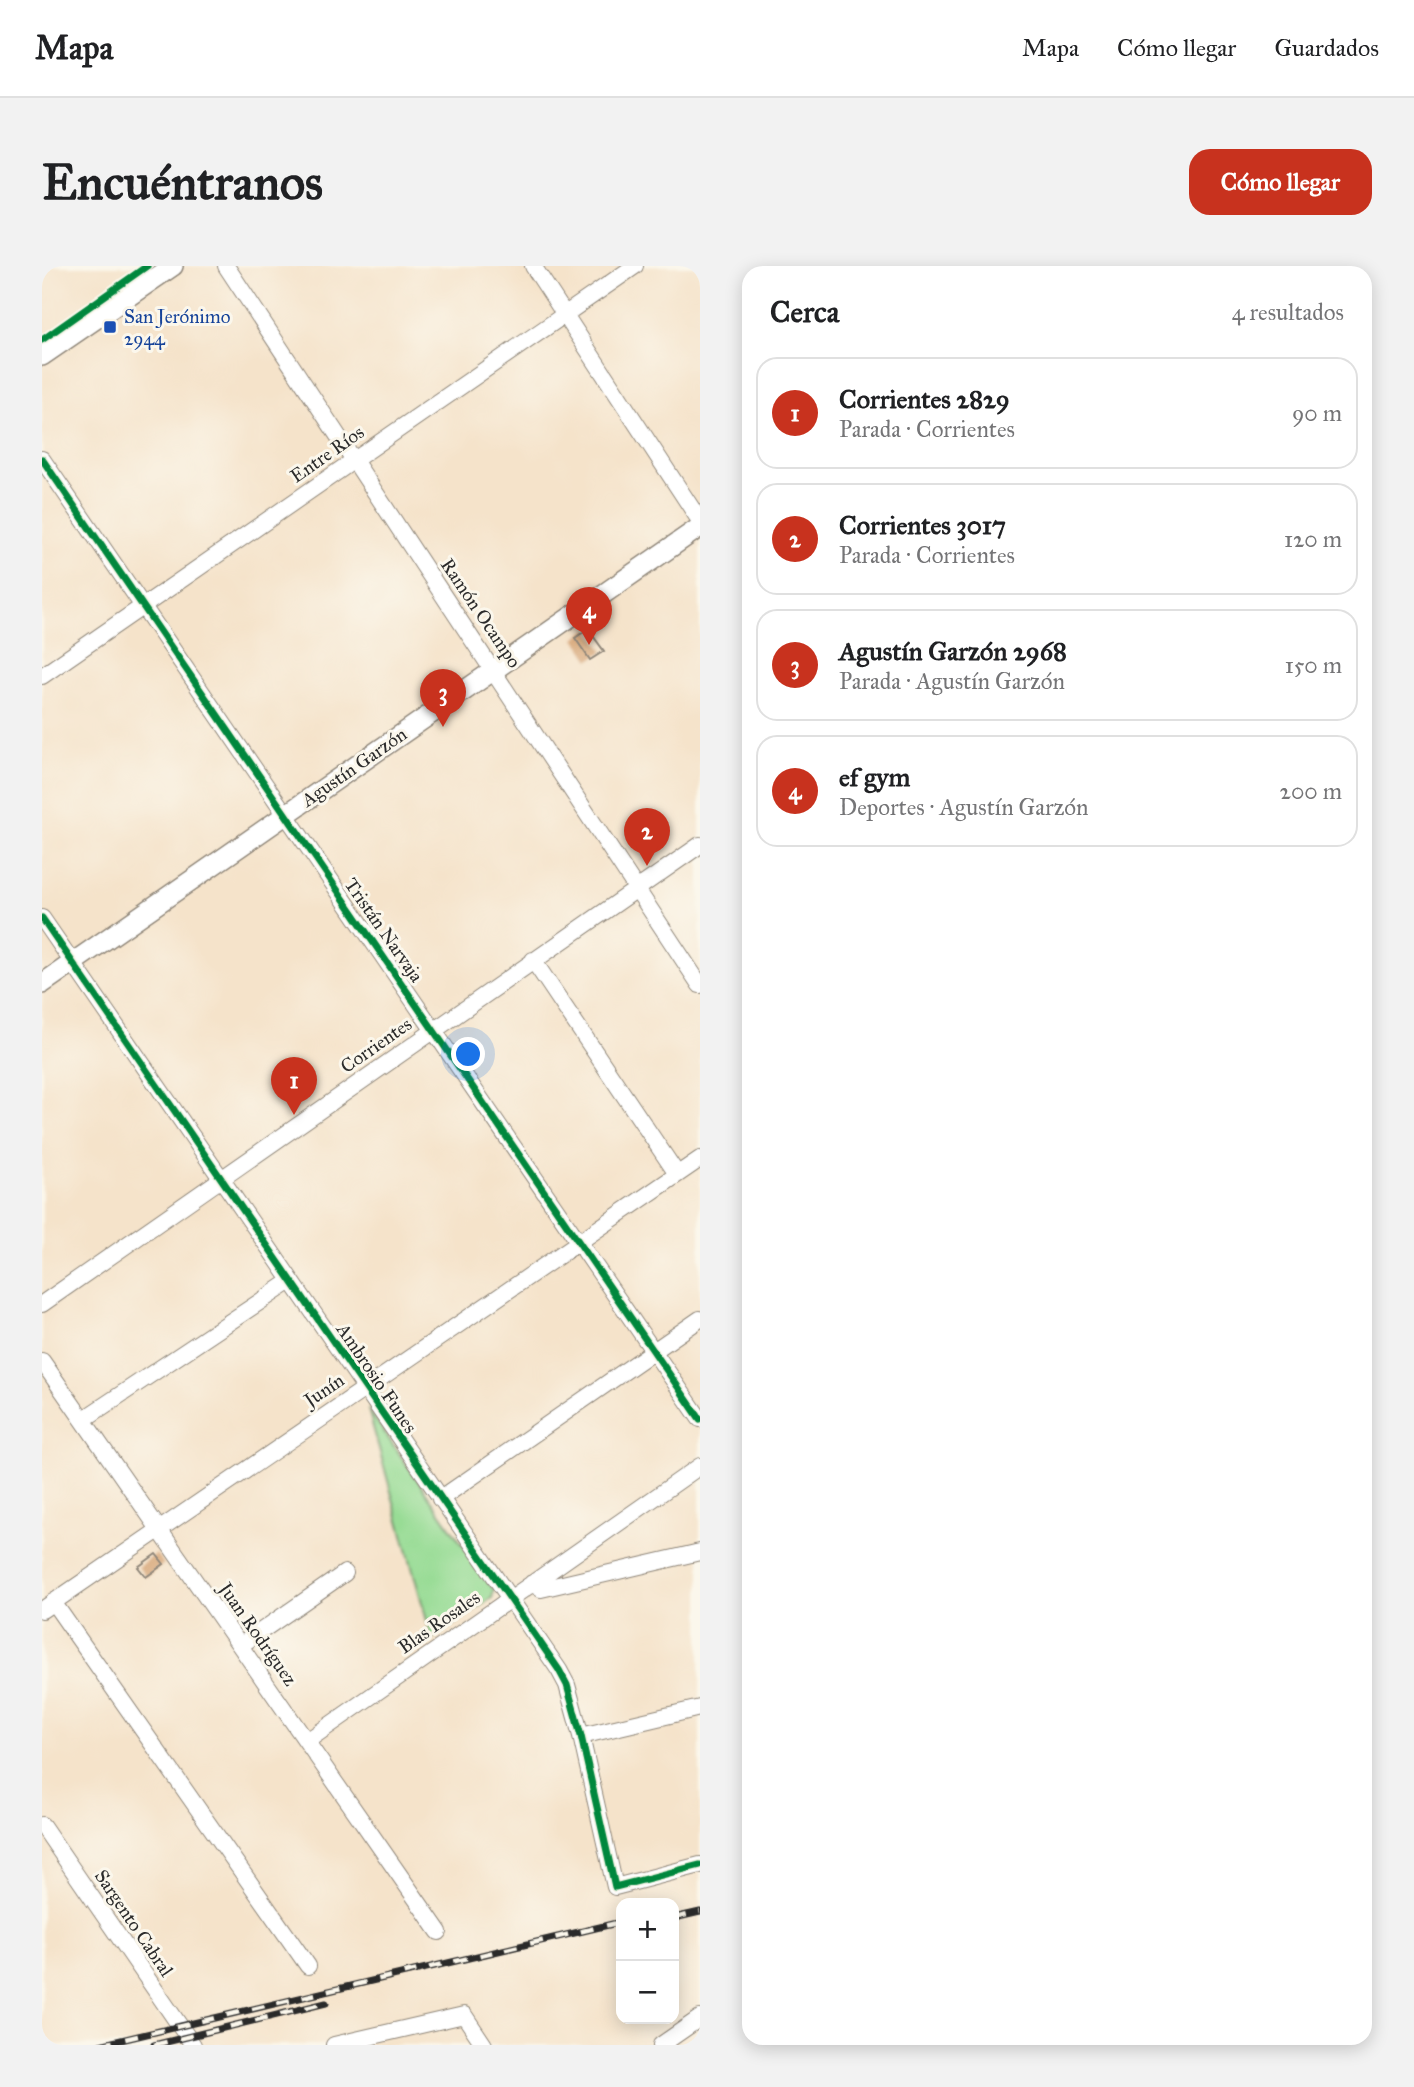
<!DOCTYPE html>
<html lang="es">
<meta charset="utf-8">
<style>
:root{--surface:#fff;--page:#f2f2f2;--text:#202124;--muted:#757577;--line:#e0e0e0;--accent:#c8321e}
body{margin:0;font-family:"IM FELL Great Primer",serif;background:var(--page);color:var(--text)}
.controls{position:absolute;right:21px;bottom:21px;display:grid;overflow:hidden;border-radius:14px;box-shadow:0 4px 18px #0003}
.controls button{width:63px;height:63px;display:grid;place-items:center;padding:0;border:0;border-bottom:2px solid var(--line);background:var(--surface);color:var(--text);font:35px sans-serif}
.you{position:absolute;left:427px;top:789px;width:24px;height:24px;margin:-18px;border:5px solid #fff;border-radius:50%;background:#1a73e8;box-shadow:0 0 0 10px #1a73e833}
.badge{display:grid;place-items:center;width:46px;height:46px;border-radius:50%;background:var(--accent);color:#fff;font-size:23px;font-weight:700}
.pin{position:absolute;translate:-50% -58px;filter:drop-shadow(0 2px 4px #0008)}
.pin::after{content:'';position:absolute;top:37px;width:24px;height:21px;background:inherit;clip-path:polygon(0 0,100% 0,50% 100%)}
.list{margin:0;padding:0;list-style:none}
h2{display:flex;justify-content:space-between;align-items:center;height:91px;margin:0;padding:0 28px;font-size:30px}
h2 small{font-size:23px;font-weight:400;color:var(--muted)}
.list li{display:grid;grid-template-columns:46px 1fr auto;gap:21px;align-items:center;box-sizing:border-box;height:112px;margin:0 14px 14px;padding:0 14px;border:2px solid var(--line);border-radius:21px}
.list b{display:block;font-size:26px;white-space:nowrap}
.list p{margin:0;font-size:23px;white-space:nowrap;color:var(--muted)}
.list em{font-size:23px;font-style:normal;color:var(--muted)}
.map{position:relative;flex:none;width:658px;height:1779px;overflow:hidden;border-radius:21px}
header{display:flex;align-items:center;gap:42px;box-sizing:border-box;height:98px;padding:0 35px;background:var(--surface);border-bottom:2px solid var(--line)}
header strong{font-size:33px}
nav{display:flex;gap:38px;margin-inline-start:auto;font-size:24px}
.intro{display:flex;align-items:center;justify-content:space-between;box-sizing:border-box;height:168px;padding:0 42px}
h1{margin:0;font-size:49px}
.button{padding:18px 32px;border-radius:21px;background:var(--accent);color:#fff;font-size:24px;font-weight:700}
main{display:flex;gap:42px;padding:0 42px}
aside{flex:1;background:var(--surface);border-radius:21px;box-shadow:0 4px 18px #0003}
.map>svg:first-child{display:block}
</style>
<header>
<strong>Mapa</strong>
<nav><a>Mapa</a><a>Cómo llegar</a><a>Guardados</a></nav>
</header>
<div class="intro"><h1>Encuéntranos</h1><a class="button">Cómo llegar</a></div>
<main>
<div class="map">
<svg width="658" height="1779" viewBox="0 0 658 1779">
<rect width="100%" height="100%" fill="#fbf7ec"/>
<filter id="ink" filterUnits="userSpaceOnUse"><feTurbulence type="fractalNoise" baseFrequency=".0143" numOctaves="2"/><feDisplacementMap in="SourceGraphic" scale="14" xChannelSelector="R" yChannelSelector="G"/><feConvolveMatrix kernelMatrix="1 2 1 2 8 2 1 2 1" color-interpolation-filters="sRGB"/></filter>
<filter id="wash" filterUnits="userSpaceOnUse"><feTurbulence type="fractalNoise" baseFrequency=".00686" numOctaves="4" result="noise"/><feDisplacementMap in="SourceGraphic" scale="28" xChannelSelector="R" yChannelSelector="G"/><feGaussianBlur stdDeviation="1.57" result="paint"/><feColorMatrix in="noise" values="0 0 0 0 0 0 0 0 0 0 0 0 0 0 0 0 0 1.4 0 .05"/><feComposite in="paint" operator="in"/></filter>
<g filter="url(#wash)">
<rect width="100%" height="100%" fill="#f5e3ca"/>
<!-- green -->
<path fill="#98dc95" stroke="#628460" stroke-width="2" d="M326,1143L452,1324L450,1332L390,1373Z"/>
<g id="blocks">
<!-- building -->
<path fill="#d8a97b" d="M546,363L562,385L548,394L533,372Z
M114,1288L122,1298L104,1311L96,1301Z"/>
</g>
</g>
<g filter="url(#ink)">
<use href="#blocks" fill-opacity="0" stroke="#90877a" stroke-width="2"/>
<g fill="none" stroke-linecap="round" stroke-linejoin="round">
<!-- minor casing -->
<g stroke="#90877a" stroke-width="18">
<path id="minor" d="M184,0L658,719
M491,0L658,255
M0,193L658,1153
M0,410L593,0
M0,652L517,1404L525,1419L539,1470L573,1621L658,1599
M491,694L635,908
M0,1038L658,579
M0,1095L397,1666
M42,1153L249,1015
M398,1233L658,1053
M490,1317L499,1323L658,1286
M11,1336L266,1700
M0,1344L658,893
M199,1379L303,1307
M539,1470L658,1442
M265,1475L658,1200
M0,1559L151,1779
M292,1779L422,1749L442,1779
M619,1779L658,1752"/>
</g>
<!-- major casing -->
<g stroke="#90877a" stroke-width="22">
<path id="major" d="M0,90L131,0
M0,718L658,261"/>
</g>
<!-- minor -->
<use href="#minor" stroke="#fff" stroke-width="16"/>
<!-- major -->
<use href="#major" stroke="#fff" stroke-width="19"/>
<!-- rail casing -->
<g stroke="#2b2b2b" stroke-width="7">
<path id="rail" d="M632,1652L658,1646
M58,1779L579,1656
M112,1779L284,1737"/>
</g>
<!-- rail -->
<use href="#rail" stroke="#fbf7ec" stroke-width="4.5" stroke-dasharray="13" stroke-linecap="butt"/>
<!-- cycleway casing -->
<g stroke="#fbf7ec" stroke-width="11">
<path id="cycleway" d="M0,74L105,0
M0,193L658,1153
M0,652L517,1404L525,1419L539,1470L573,1621L658,1599"/>
</g>
<!-- cycleway -->
<use href="#cycleway" stroke="#00873e" stroke-width="7"/>
</g>
</g>
<!-- markers -->
<rect fill="#1a4fb4" stroke="#fbf7ec" stroke-width="2.5" x="61" y="54" width="14" height="14" rx="3.5"/>
<g text-anchor="middle" dominant-baseline="central" stroke-width="6" stroke-linejoin="round" paint-order="stroke">
<!-- transit labels -->
<g font-size="19" fill="#164399" stroke="#fbf7ec" text-anchor="start">
<text x="82" y="50">San Jerónimo<tspan x="82" dy="22">2944</tspan></text>
</g>
<!-- street labels -->
<g font-size="19" fill="#2b2b2b" stroke="#fbf7ec">
<text transform="translate(285 188) rotate(-35)">Entre Ríos</text>
<text transform="translate(439 347) rotate(56)">Ramón Ocampo</text>
<text transform="translate(312 501) rotate(-35)">Agustín Garzón</text>
<text transform="translate(342 664) rotate(55)">Tristán Narvaja</text>
<text transform="translate(334 779) rotate(-35)">Corrientes</text>
<text transform="translate(335 1112) rotate(56)">Ambrosio Funes</text>
<text transform="translate(282 1124) rotate(-34)">Junín</text>
<text transform="translate(397 1356) rotate(-35)">Blas Rosales</text>
<text transform="translate(216 1368) rotate(55)">Juan Rodríguez</text>
<text transform="translate(92 1657) rotate(56)">Sargento Cabral</text>
</g>
</g>
</svg>
<div class="controls">
<button>+</button>
<button>−</button>
</div>
<div class="you"></div>
<div class="pin badge" style="left:252px;top:849px">1</div>
<div class="pin badge" style="left:605px;top:600px">2</div>
<div class="pin badge" style="left:401px;top:461px">3</div>
<div class="pin badge" style="left:547px;top:379px">4</div>
</div>
<aside>
<h2>Cerca<small>4 resultados</small></h2>
<ul class="list">
<li><span class="badge">1</span><div><b>Corrientes 2829</b><p>Parada · Corrientes</p></div><em>90 m</em></li>
<li><span class="badge">2</span><div><b>Corrientes 3017</b><p>Parada · Corrientes</p></div><em>120 m</em></li>
<li><span class="badge">3</span><div><b>Agustín Garzón 2968</b><p>Parada · Agustín Garzón</p></div><em>150 m</em></li>
<li><span class="badge">4</span><div><b>ef gym</b><p>Deportes · Agustín Garzón</p></div><em>200 m</em></li>
</ul>
</aside>
</main>
